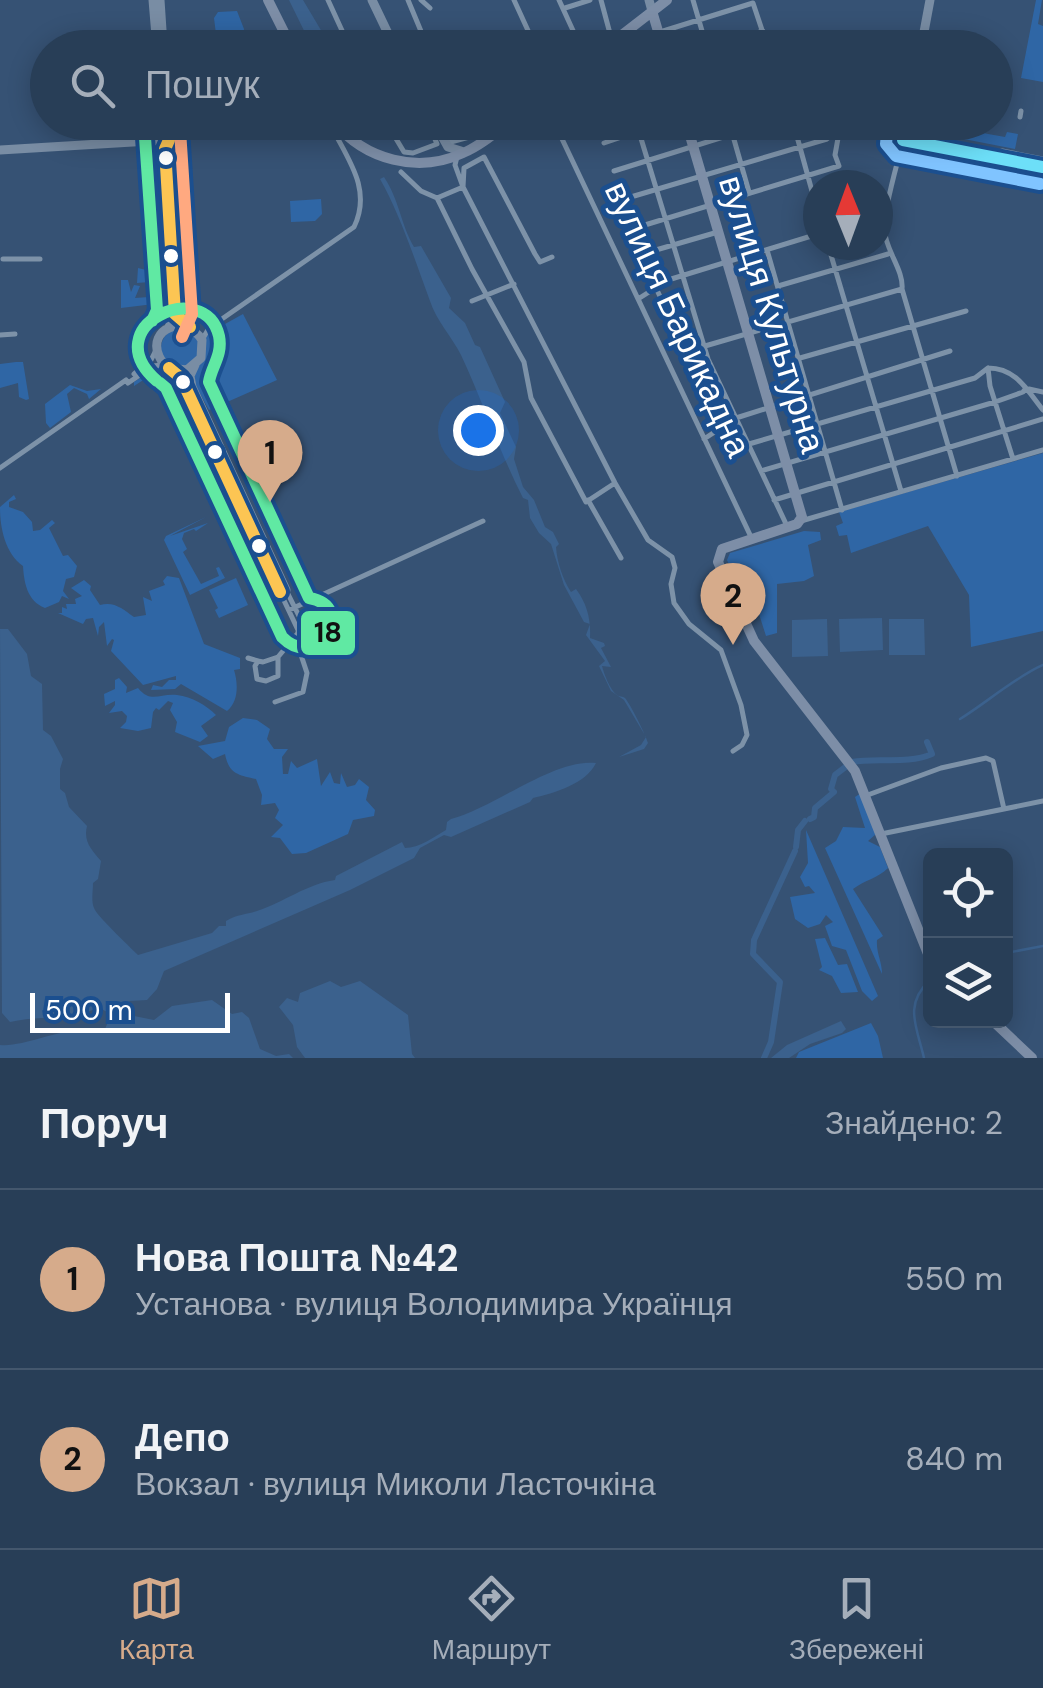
<!DOCTYPE html>
<html lang="uk">
<meta charset="utf-8">
<style>
:root{--surface:#283e57;--page:#344961;--text:#f1f3f6;--muted:#a5aeba;--line:#44576d;--accent:#d6ab8b}
body{margin:0;font-family:"DM Sans",sans-serif;background:var(--page);color:var(--text)}
.controls{position:absolute;right:30px;bottom:30px;display:grid;overflow:hidden;border-radius:15px;box-shadow:0 5px 25px #0003}
.controls button{width:90px;height:90px;display:grid;place-items:center;padding:0;border:0;border-bottom:2px solid var(--line);background:var(--surface);color:var(--text);font:50px sans-serif}
.compass{position:absolute;left:803px;top:170px;width:90px;height:90px;border-radius:50%;background:var(--surface);box-shadow:0 5px 25px #0003;rotate:359deg}
.scale{position:absolute;left:30px;bottom:25px;width:200px;box-sizing:border-box;padding-left:10px;border:5px solid #fff;border-top:0;font-size:28px;line-height:35px;white-space:nowrap;color:#fff;-webkit-text-stroke:8px #1b4f8f;paint-order:stroke}
.you{position:absolute;left:478px;top:430px;width:35px;height:35px;margin:-25px;border:8px solid #fff;border-radius:50%;background:#1a73e8;box-shadow:0 0 0 15px #1a73e833}
.badge{display:grid;place-items:center;width:65px;height:65px;border-radius:50%;background:var(--accent);color:#111;font-size:32px;font-weight:700}
.pin{position:absolute;translate:-50% -82px;filter:drop-shadow(0 2px 5px #0008)}
.pin::after{content:'';position:absolute;top:52px;width:35px;height:30px;background:inherit;clip-path:polygon(0 0,100% 0,50% 100%)}
.list{margin:0;padding:0;list-style:none}
h2{display:flex;justify-content:space-between;align-items:center;height:130px;margin:0;padding:0 40px;font-size:42px}
h2 small{font-size:32px;font-weight:400;color:var(--muted)}
.list li{display:grid;grid-template-columns:65px 1fr auto;gap:30px;align-items:center;box-sizing:border-box;height:180px;padding:0 40px;border-top:2px solid var(--line)}
.list b{display:block;font-size:38px;white-space:nowrap}
.list p{margin:0;font-size:32px;white-space:nowrap;color:var(--muted)}
.list em{font-size:32px;font-style:normal;color:var(--muted)}
.icon{flex:none;width:55px;height:55px;fill:none;stroke:currentColor;stroke-width:2;stroke-linecap:round;stroke-linejoin:round}
.map{position:relative;flex:none;width:1043px;height:1058px;overflow:hidden}
.search{position:absolute;background:var(--surface);box-shadow:0 5px 25px #0003;left:30px;right:30px;top:30px;height:110px;display:flex;align-items:center;gap:25px;box-sizing:border-box;padding:0 35px;border-radius:55px;color:var(--muted);font-size:38px}
.sheet{height:490px;background:var(--surface)}
nav{display:flex;justify-content:space-around;align-items:center;box-sizing:border-box;height:140px;border-top:2px solid var(--line);background:var(--surface);font-size:28px;color:var(--muted)}
nav a{display:grid;justify-items:center;gap:5px}
nav .on{color:var(--accent)}
.map>svg:first-child{display:block}
</style>
<div class="map">
<svg width="1043" height="1058" viewBox="0 0 1043 1058">
<rect width="100%" height="100%" fill="#365274"/>
<!-- green -->
<path fill="#2f66a5" d="M1036,0H1042L1038,24L1043,26V82L1021,78Z
M237,11L244,29L242,41L217,42L214,18L218,12Z
M929,127L965,134L966,130L1005,137L1007,132L1018,134L1015,149L928,132Z
M912,152L1043,176V188L1036,186V182L993,174L992,177L949,169V164L911,157Z
M321,199L322,214L315,221L291,222L290,201Z
M156,265L154,304L121,308V280H128L131,292L134,285L140,286L135,298L149,297V282L137,283L138,268L146,270Z
M243,314L277,380L209,410L193,381L207,334Z
M161 348a19 19 0 1 1 38 0a19 19 0 1 1-38 0Z
M16,362H23L29,399L26,400L19,397L18,383L0,388V364Z
M157,367L173,374L193,416L184,419L165,379L151,375L134,386V382Z
M70,385L87,391L101,389L89,399L87,394L74,388L67,394L71,412L50,428L46,423L45,404Z
M1043,453V631L971,647L969,595L928,526L851,553L847,535L839,536L836,526L843,523L839,512Z
M14,495L16,499L9,502V507L23,512L32,522L33,531L40,530L52,520L55,523L49,528L63,556L68,555L77,566L74,577L66,579L63,591L69,599L62,596L59,602L45,608C27,601 24,582 23,566C5,553 0,528 0,507Z
M206,517L170,536L208,523L196,531L194,529L184,533L182,539L187,549L183,552L201,584L219,576L216,568L219,567L225,578L190,595L164,540L166,536Z
M804,531L820,532L821,540L808,545L814,576L804,581L777,584V633L766,636L752,592L742,595L727,560L730,553Z
M167,576L179,578L204,644L240,658V669L234,670C238,683 239,701 227,711L181,684L175,689L151,690L153,685L162,687L169,680H176V676L143,685L111,651L114,640L112,639L107,646L104,622L99,627L98,636L93,618L86,619L83,624L58,613H62V607L67,609L66,604H76L75,599L82,596L71,588L84,580L91,586L90,590L100,605C114,601 123,609 134,617L146,615L143,597L152,601L149,591L165,585L163,581Z
M236,578L248,605L219,618L215,610L218,608L209,590Z
M119,678L127,687L126,693L138,688C151,704 160,693 177,695C192,697 206,705 216,715L201,726L208,736L200,742L175,732L177,722L170,710L173,703L168,701L159,710L156,708L153,712L151,728L138,731L120,728L126,722L127,716L122,711L109,713L115,705V701L105,706L104,694L115,689V680Z
M243,718L257,720L270,729L267,739L274,749H288L282,757L283,774H288L291,761L297,768L317,759L321,786L330,772L334,783L340,784L341,773L347,787L355,785L359,779L369,787L366,800L375,810L374,816L353,820L348,834L306,853L292,854L280,838L271,837L283,825L275,818L279,810L275,803L261,805L262,795L256,779C238,775 229,774 225,754L213,759L198,746L225,741L229,727Z
M861,793L876,834L868,841L880,847L888,868C878,878 865,880 853,889L883,936L877,940C876,953 882,961 882,974L825,848L836,841L843,827L865,828L855,797Z
M806,830L878,996L872,1001L862,991L846,950L832,946L825,926L833,922L826,915L820,924L808,928L795,919L790,897L815,893L809,886L805,887L800,877L808,863Z
M825,938L838,965L847,964L858,992L841,993L832,976L819,970L822,967L815,939Z
M871,1023L878,1036L883,1058H796L799,1052Z"/>
<!-- water -->
<path fill="#3b618d" d="M289,0H303L331,47H312Z
M384,177C399,199 401,225 414,247L421,246L451,298L449,308L465,323L475,345L480,347L505,402L500,413L516,447L514,459L523,487L534,500L545,527L553,532L559,544L556,547C557,562 563,580 571,592L576,589C587,604 591,619 590,638L604,643L605,646L601,648L611,667L602,666C604,674 610,690 617,695C619,697 623,696 625,698C631,705 646,736 648,743L644,749L619,757L641,745L646,737L624,700L611,691L599,666L605,661L586,635L590,624L584,622L564,585L551,544L539,533L530,518L528,500L523,498C499,451 483,402 461,355C452,337 436,320 430,301C416,263 400,214 380,179Z
M882,618L883,650L840,652L839,619Z
M827,619L828,656L792,657V620Z
M889,619H924L925,655H889Z
M0,629H8L27,654L31,676L42,684L43,730L51,736L63,759L60,769V789L65,793L69,807L87,826C83,842 92,850 101,861L98,879L93,883C93,891 91,901 94,908C96,915 129,946 138,955L212,933L219,926H226V921C238,914 246,915 257,911C284,902 307,884 335,880L336,876L402,842L405,848C419,848 434,837 446,830L447,822L451,819C494,808 554,758 596,763C586,784 554,793 533,798L530,802L451,837L444,835L420,848L414,858L350,890L164,971L157,989L147,1000L130,1001L124,1006V1014L154,1020L172,1006L212,1000L232,1014L242,1012L249,1018L260,1049L276,1056L289,1054L293,1058H0V1045C25,1048 72,1022 97,1033L105,1029L111,1015C105,1011 104,1009 96,1009C88,1010 83,1017 74,1017C54,1018 31,1017 10,1022L2,1013Z
M330,981L341,987L360,981L408,1015L412,1054L415,1058H305L297,1047L293,1025L279,1007L287,998L298,1002L300,993Z
M841,1021L846,1029L842,1033L810,1044L789,1058H771L787,1045Z"/>
<g fill="none" stroke-linecap="round" stroke-linejoin="round">
<!-- stream -->
<path stroke="#3b618d" stroke-width="2.5" d="M960,719C986,703 1017,676 1043,665
M1006,953L1043,946
M924,1058C917,1027 903,1005 930,980"/>
<!-- river -->
<path stroke="#3b618d" stroke-width="6" d="M852,762C878,757 906,765 932,754L927,742
M810,819L814,817L815,808L834,792L831,789L835,775L848,765
M796,847L798,830L805,821
M764,1058L771,1042L780,982L753,954L754,940L795,851"/>
<!-- street -->
<path stroke="#7d92a8" stroke-width="5" d="M328,0L350,48
M408,0L428,48
M421,0L430,8
M514,0L536,48
M559,0L581,48
M601,0L612,41
M693,0L707,48
M753,3L768,48
M565,8L590,0
M660,32L753,3
M710,48L763,31
M1020,117L1021,111
M386,122L404,152L413,153L437,144L428,122
M494,122V124
M554,122L752,539
M636,122L708,359L787,526
M729,122L749,192
M793,122L818,213
M833,122L840,127L903,140C898,162 884,207 884,228C885,250 904,270 902,289L957,476
M850,122L904,134
M447,143L473,136L467,122
M604,143L666,122
M457,157L455,165L463,187L615,483L648,540L672,557L675,568L671,584L674,603L689,624L721,650L741,705L747,735L742,745L733,751
M614,171L772,122
M401,172L421,191L437,198L472,269L524,362L531,398L586,502L615,483
M437,198L463,187L464,168L484,157L535,254L540,262L552,257
M624,199L827,139L838,129
M635,228L839,166L835,155L840,127
M828,245L901,491
M767,250L842,510
M649,252L718,232
M3,259H40
M778,286L888,254
M656,288L681,341
M638,299L668,280L818,234
M472,301L514,284
M0,335L15,334
M202,340L209,328L354,227C373,188 346,157 329,122
M705,346L902,289
M800,358L966,311
M988,368L990,386L1013,459
M988,368C1016,368 1027,390 1043,410
M134,374L151,360L156,350
M1029,389L1043,392
M704,439L736,418L950,351
M749,444L975,378L988,368
M0,468L126,380L128,383L153,366L162,365
M761,471L995,402L1023,392L1026,388
M588,500L621,558
M774,500L1043,419
M801,521L1043,450
M280,592L298,630L312,627L313,617L299,616L286,590
M289,610L483,521
M278,657L298,633
M248,658L258,661L255,666L257,679L266,681L278,676V657L263,662L258,661
M275,702L303,692L307,673L298,646V632
M865,796L941,768L986,758L993,761L1004,809
M881,834L1043,801"/>
<!-- secondary -->
<path stroke="#798da4" stroke-width="9" d="M153,0L157,48
M160,0L163,45
M372,0L395,48
M649,0L652,11
M921,48L930,0
M161,122L175,314L169,327
M434,122L448,147L461,151
M906,122L903,140L1043,167
M0,150L166,140
M1002,153L1043,161
M169,368L187,370L201,358L202,340C185,313 147,329 159,356C163,367 175,370 181,378L280,592L286,590L192,387L190,376L195,365"/>
<!-- primary -->
<path stroke="#7d8ea7" stroke-width="10" d="M268,0L292,48
M652,11L663,48
M605,48L667,0
M334,122C365,160 418,174 463,153C480,146 495,133 509,122
M686,122L802,517L797,524L722,549L718,562L754,641L855,771L930,959
M993,1021L1032,1058"/>
<!-- bus-1 casing -->
<g stroke="#1b4f8f" stroke-width="20">
<path id="bus-1" d="M168,122L169,140L165,149L175,314L190,327
M169,368L181,378L280,592"/>
</g>
<!-- bus-2 casing -->
<g stroke="#1b4f8f" stroke-width="20">
<path id="bus-2" d="M144,123L157,310L152,321
M157,381C94,326 205,276 219,336C223,355 211,367 209,382L309,598C358,606 318,673 282,637L166,388L160,383"/>
</g>
<!-- bus-3 casing -->
<g stroke="#1b4f8f" stroke-width="20">
<path id="bus-3" d="M180,130L192,314L182,337"/>
</g>
<!-- bus-4 casing -->
<g stroke="#1b4f8f" stroke-width="20">
<path id="bus-4" d="M906,122L903,140L1043,167"/>
</g>
<!-- bus-5 casing -->
<g stroke="#1b4f8f" stroke-width="20">
<path id="bus-5" d="M888,122L886,144L896,156L1040,184"/>
</g>
<!-- bus-1 -->
<use href="#bus-1" stroke="#fcc553" stroke-width="12"/>
<!-- bus-2 -->
<use href="#bus-2" stroke="#60e9a3" stroke-width="12"/>
<!-- bus-3 -->
<use href="#bus-3" stroke="#ffa980" stroke-width="12"/>
<!-- bus-4 -->
<use href="#bus-4" stroke="#6ddff8" stroke-width="12"/>
<!-- bus-5 -->
<use href="#bus-5" stroke="#80c4ff" stroke-width="12"/>
</g>
<!-- markers -->
<g fill="#fff" stroke="#1b4f8f" stroke-width="4">
<circle cx="166" cy="158" r="9"/>
<circle cx="171" cy="256" r="9"/>
<circle cx="183" cy="382" r="9"/>
<circle cx="215" cy="452" r="9"/>
<circle cx="259" cy="546" r="9"/>
</g>
<g text-anchor="middle" dominant-baseline="central" stroke-width="10" stroke-linejoin="round" paint-order="stroke">
<!-- street labels -->
<g font-size="35" fill="#fff" stroke="#1b4f8f">
<text transform="translate(772 314) rotate(73)">вулиця Культурна</text>
<text transform="translate(678 319) rotate(65)">вулиця Барикадна</text>
</g>
</g>
<rect stroke="#1b4f8f" stroke-width="4" x="299" y="609" width="58" height="48" rx="10" fill="#60e9a3"/>
<g font-size="28" text-anchor="middle" font-weight="bold" fill="#111">
<text x="328" y="642">18</text>
</g>
</svg>
<div class="controls">
<button><svg class="icon" aria-label="locate" viewBox="0 0 24 24"><circle cx="12" cy="12" r="6"/><path d="M12 2v4M12 18v4M2 12h4M18 12h4"/></svg></button>
<button><svg class="icon" aria-label="layers" viewBox="0 0 24 24"><path d="M12 4l9 5-9 5-9-5zM3 14l9 5 9-5"/></svg></button>
</div>
<svg class="compass" viewBox="-18 -18 36 36"><path d="M0-13l5 13h-10z" fill="#e53935"/><path d="M0 13l5-13h-10z" fill="#a5aeba"/></svg>
<div class="scale">500 m</div>
<div class="you"></div>
<div class="pin badge" style="left:270px;top:502px">1</div>
<div class="pin badge" style="left:733px;top:645px">2</div>
<div class="search"><svg class="icon" aria-label="search" viewBox="0 0 24 24"><circle cx="10" cy="10" r="6"/><path d="M15 15l6 6"/></svg>Пошук</div>
</div>
<section class="sheet">
<h2>Поруч<small>Знайдено: 2</small></h2>
<ul class="list">
<li><span class="badge">1</span><div><b>Нова Пошта №42</b><p>Установа · вулиця Володимира Українця</p></div><em>550 m</em></li>
<li><span class="badge">2</span><div><b>Депо</b><p>Вокзал · вулиця Миколи Ласточкіна</p></div><em>840 m</em></li>
</ul>
</section>
<nav>
<a class="on"><svg class="icon" aria-label="map" viewBox="0 0 24 24"><path d="M3 6l6-2 6 2 6-2v14l-6 2-6-2-6 2zM9 4v14M15 6v14"/></svg>Карта</a>
<a><svg class="icon" aria-label="directions" viewBox="0 0 24 24"><path d="M12 3l9 9-9 9-9-9zM9 14v-3h6M13 9l2 2-2 2"/></svg>Маршрут</a>
<a><svg class="icon" aria-label="saved" viewBox="0 0 24 24"><path d="M7 4h10v16l-5-4-5 4z"/></svg>Збережені</a>
</nav>
